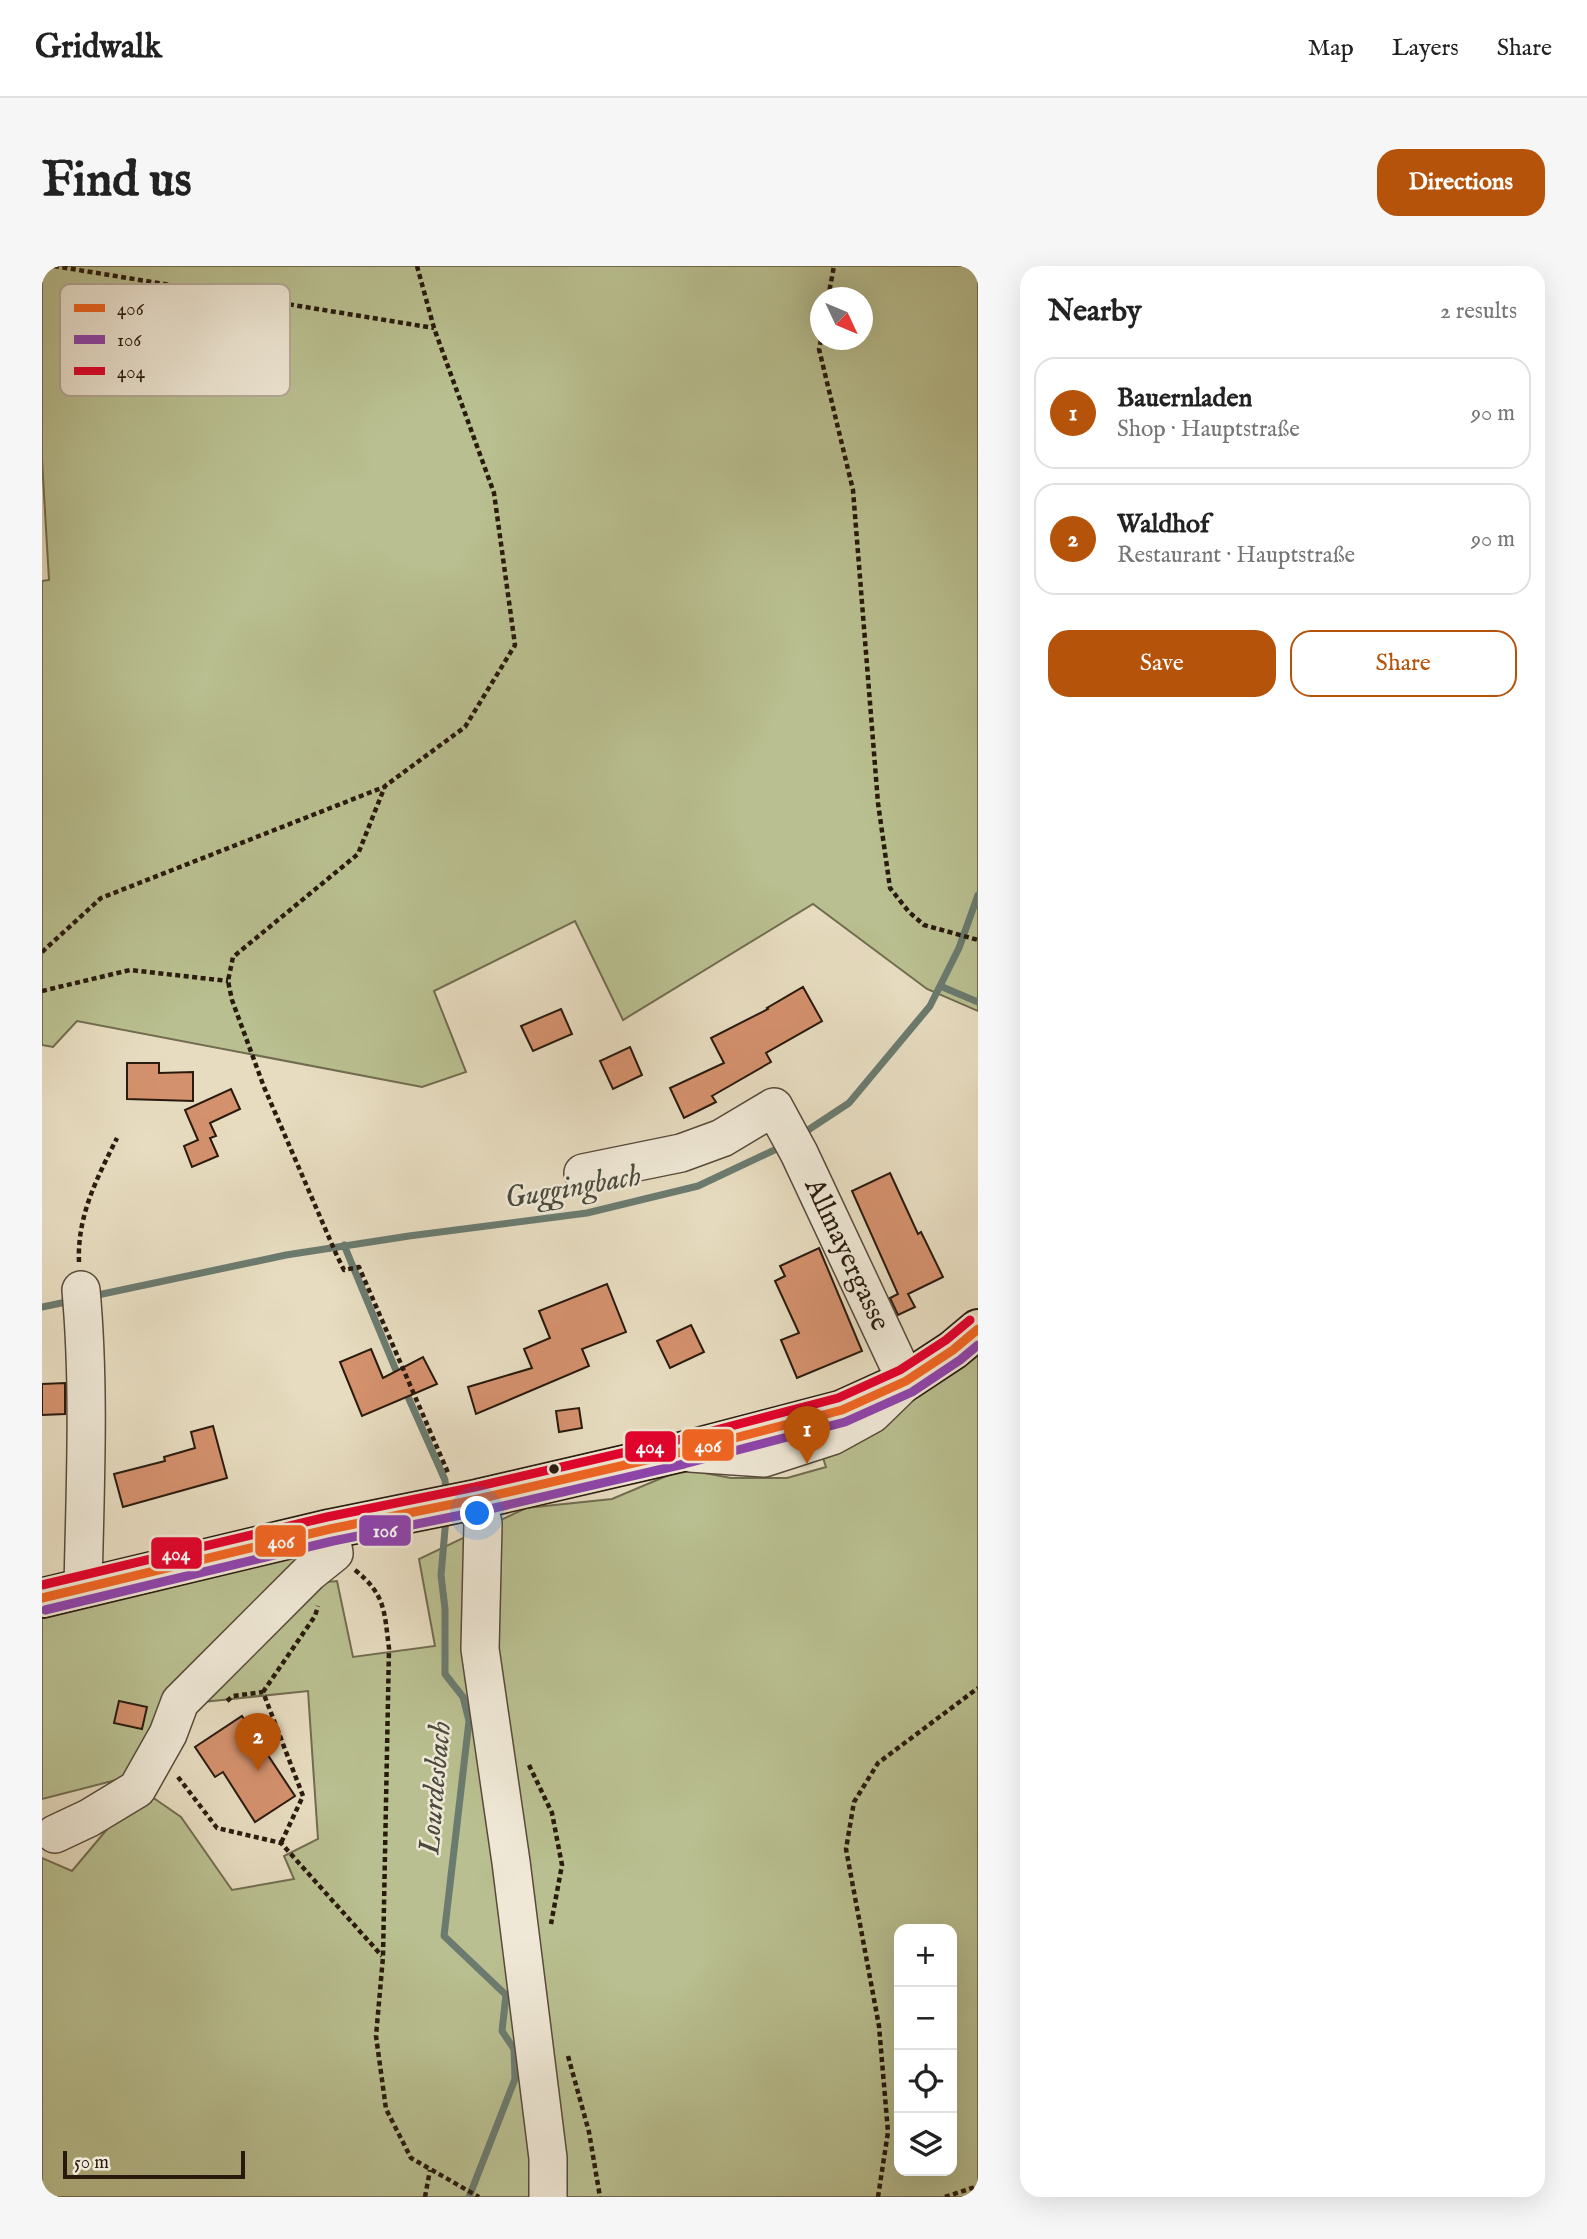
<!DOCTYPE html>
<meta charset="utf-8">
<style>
:root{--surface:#fff;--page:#f6f6f6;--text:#222;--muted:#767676;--line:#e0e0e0;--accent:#b45309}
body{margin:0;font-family:"IM FELL English",serif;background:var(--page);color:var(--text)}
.controls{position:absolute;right:21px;bottom:21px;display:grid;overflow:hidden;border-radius:14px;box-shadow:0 7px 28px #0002}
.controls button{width:63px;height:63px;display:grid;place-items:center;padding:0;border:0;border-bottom:2px solid var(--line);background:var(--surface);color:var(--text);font:35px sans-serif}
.compass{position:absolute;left:768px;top:21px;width:63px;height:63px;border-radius:50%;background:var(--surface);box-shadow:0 7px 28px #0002;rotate:134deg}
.scale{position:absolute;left:21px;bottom:18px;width:182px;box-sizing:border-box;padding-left:7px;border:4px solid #291a0e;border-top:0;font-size:19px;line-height:24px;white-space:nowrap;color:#291a0e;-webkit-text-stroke:5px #efe8d6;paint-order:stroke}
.you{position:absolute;left:436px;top:1248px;width:24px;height:24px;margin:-18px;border:5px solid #fff;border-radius:50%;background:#1a73e8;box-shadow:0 0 0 10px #1a73e833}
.badge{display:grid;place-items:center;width:46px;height:46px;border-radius:50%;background:var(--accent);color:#fff;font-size:23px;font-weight:700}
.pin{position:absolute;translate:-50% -58px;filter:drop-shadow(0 2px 4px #0008)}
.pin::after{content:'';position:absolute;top:37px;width:24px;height:21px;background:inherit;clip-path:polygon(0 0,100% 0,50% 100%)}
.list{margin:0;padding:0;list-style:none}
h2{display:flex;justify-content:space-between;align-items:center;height:91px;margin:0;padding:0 28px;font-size:30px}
h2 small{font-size:23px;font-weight:400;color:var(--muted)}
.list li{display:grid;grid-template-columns:46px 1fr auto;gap:21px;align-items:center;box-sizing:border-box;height:112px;margin:0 14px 14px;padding:0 14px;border:2px solid var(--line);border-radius:21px}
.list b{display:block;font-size:26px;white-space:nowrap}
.list p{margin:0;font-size:23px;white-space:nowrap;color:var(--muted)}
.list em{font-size:23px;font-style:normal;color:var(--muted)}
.actions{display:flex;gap:14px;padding:21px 28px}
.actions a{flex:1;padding:16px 0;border:2px solid var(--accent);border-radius:21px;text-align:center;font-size:24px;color:var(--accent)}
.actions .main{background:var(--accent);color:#fff}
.icon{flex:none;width:38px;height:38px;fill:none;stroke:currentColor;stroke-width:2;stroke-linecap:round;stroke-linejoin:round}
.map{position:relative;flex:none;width:936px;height:1931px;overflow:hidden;border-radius:21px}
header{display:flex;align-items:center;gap:42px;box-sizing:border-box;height:98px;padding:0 35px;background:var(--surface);border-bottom:2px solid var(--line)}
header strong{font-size:33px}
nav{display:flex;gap:38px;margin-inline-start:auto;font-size:24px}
.intro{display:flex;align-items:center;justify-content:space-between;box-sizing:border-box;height:168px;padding:0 42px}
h1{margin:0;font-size:49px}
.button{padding:18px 32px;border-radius:21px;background:var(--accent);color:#fff;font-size:24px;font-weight:700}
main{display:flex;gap:42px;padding:0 42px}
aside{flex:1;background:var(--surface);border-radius:21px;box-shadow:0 7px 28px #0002}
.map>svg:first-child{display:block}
</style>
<header>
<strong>Gridwalk</strong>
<nav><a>Map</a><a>Layers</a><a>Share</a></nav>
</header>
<div class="intro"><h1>Find us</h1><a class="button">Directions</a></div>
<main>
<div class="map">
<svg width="936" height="1931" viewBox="0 0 936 1931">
<rect width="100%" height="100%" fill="#e7dcc0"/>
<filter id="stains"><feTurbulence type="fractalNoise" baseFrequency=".00286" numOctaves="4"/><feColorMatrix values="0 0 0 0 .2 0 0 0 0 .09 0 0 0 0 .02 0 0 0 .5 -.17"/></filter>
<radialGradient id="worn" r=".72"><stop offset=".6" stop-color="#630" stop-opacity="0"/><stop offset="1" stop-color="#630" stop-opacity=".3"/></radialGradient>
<!-- green -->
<path fill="#b9bf90" stroke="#716c4f" stroke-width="2" fill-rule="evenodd" d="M0,0H936V745L885,723L771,638L581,754L533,655L392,725L424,806L380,821L35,755L11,781L0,779V315L7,314L0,194ZM778,32H820V74H778Z
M936,1081V1931H0V1592L30,1605L88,1536L78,1513L0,1533V1348L253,1287L274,1317L295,1315L311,1391L393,1380L377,1293L484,1242L570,1233L641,1203L689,1212H745L784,1201L780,1189L857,1133ZM266,1425L276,1573L242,1590L252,1613L190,1624L139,1551L87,1515L122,1440ZM857,1663H910V1905H857Z"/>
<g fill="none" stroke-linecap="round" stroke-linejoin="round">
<!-- stream -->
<path stroke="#6b7b6f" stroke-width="7" d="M898,720L936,736
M760,868L807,837L888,740L917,682L936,629
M302,979L358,1114
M51,1030L244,989L367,970L545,947L656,920L741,880
M0,1041L29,1035
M363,1124L403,1214L404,1226
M404,1252L399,1309L403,1343V1408L421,1431L427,1455L402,1670L464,1729L460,1765L472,1783L473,1813L427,1931"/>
</g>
<!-- building -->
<path fill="#d4916d" stroke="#291a0e" stroke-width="2" d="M761,721L780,755L724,787L729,796L670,830L674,836L642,852L628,822L682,797L669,772L726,743L725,742Z
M519,743L530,768L491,785L479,760Z
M588,781L600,809L571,823L558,795Z
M85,797H117V807L151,806V835L85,833Z
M189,823L198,843L168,857L174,870L168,872L176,890L150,901L142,880L156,874L143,844Z
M848,907L876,968L879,966L901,1011L866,1028L873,1041L856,1049L848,1032L856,1028L810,925Z
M777,982L820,1085L755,1112L739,1074L757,1067L733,1015L743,1010L738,1000Z
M565,1018L584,1066L540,1083L547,1100L434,1148L426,1121L490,1102L482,1083L508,1072L497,1045Z
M649,1059L662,1086L628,1102L615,1075Z
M329,1083L341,1112L381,1091L395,1118L320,1150L298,1096Z
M23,1117V1148L0,1149V1118Z
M537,1142L540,1162L517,1166L514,1145Z
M171,1160L185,1212L81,1241L72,1208L123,1195L122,1191L153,1182L149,1166Z
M77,1435L105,1441L100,1463L72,1457Z
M200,1450L253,1530L213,1556L181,1506L173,1511L153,1481Z"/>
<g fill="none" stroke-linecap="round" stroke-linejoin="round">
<!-- minor casing -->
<g stroke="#584a3a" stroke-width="40">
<g id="minor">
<path id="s1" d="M541,907L639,887L680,872L732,841L757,887L864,1115L830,1148L790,1170L722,1192L648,1187"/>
<path d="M39,1024C48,1123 43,1223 41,1322"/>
<path d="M436,1233L441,1258L438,1383L469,1596L506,1892V1931"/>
<path d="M13,1568L47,1552L95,1523L126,1468L138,1436L267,1307L292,1287L288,1263"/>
</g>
</g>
<!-- major casing -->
<g stroke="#291a0e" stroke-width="42">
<path id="major" d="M0,1332L288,1263L436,1233L639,1186L800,1144L864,1115L911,1084L936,1063"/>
</g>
<!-- path -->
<path stroke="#291a0e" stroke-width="4.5" stroke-dasharray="5 3.5" stroke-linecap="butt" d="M12,0L392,62
M375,0L392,62L452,227L473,379L423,461L343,520L316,588L191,691L186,715L190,734L222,821L295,990L302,1004L317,1001L407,1209
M786,32L792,0
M779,74L777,83L811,224L836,537L848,622L867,646L882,659L936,674
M0,686L59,632L342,521
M0,725L88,704L186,715
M37,996C35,950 55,912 75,872
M313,1304C344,1329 342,1345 347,1382L341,1691L334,1770L344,1843L369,1892L437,1931
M221,1426L273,1350L276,1340
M185,1435L191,1430L221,1426L261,1530L239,1577
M487,1499L510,1547L520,1599L509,1658
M136,1511L175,1562L239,1577L340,1690
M526,1790L547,1866L558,1931
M383,1931L388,1904
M836,1931L846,1866L837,1760L804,1583L812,1536L836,1497L936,1422
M903,1931L936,1920"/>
<!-- minor -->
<use href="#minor" stroke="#efe8d6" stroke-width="37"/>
<!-- major -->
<use href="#major" stroke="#e7dcc0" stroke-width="38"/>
<!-- bus-1 casing -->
<g stroke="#efe8d6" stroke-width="14">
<path id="bus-1" d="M0,1332L288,1263L436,1233L639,1186L800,1144L864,1115L911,1084L936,1063"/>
</g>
<!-- bus-2 casing -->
<g stroke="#efe8d6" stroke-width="14">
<path id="bus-2" d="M3,1344L291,1275L439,1245L642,1198L803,1156L870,1126L918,1094L936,1079"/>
</g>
<!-- bus-3 casing -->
<g stroke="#efe8d6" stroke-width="14">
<path id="bus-3" d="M0,1319L285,1251L433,1221L636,1174L796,1132L858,1104L904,1074L928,1054"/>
</g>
<!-- bus-1 -->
<use href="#bus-1" stroke="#f26522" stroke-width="9"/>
<!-- bus-2 -->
<use href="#bus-2" stroke="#8e44ad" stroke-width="9"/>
<!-- bus-3 -->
<use href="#bus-3" stroke="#e4002b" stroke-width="9"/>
</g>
<!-- markers -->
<circle fill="#291a0e" stroke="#efe8d6" stroke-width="2.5" cx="512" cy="1203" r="6"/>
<g text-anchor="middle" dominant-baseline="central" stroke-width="5" stroke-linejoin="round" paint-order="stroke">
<!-- street labels -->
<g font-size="28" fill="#291a0e" stroke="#efe8d6">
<text stroke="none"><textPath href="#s1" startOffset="369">Allmayergasse</textPath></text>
</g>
<!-- water labels -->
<g font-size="30" font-style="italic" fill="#4a4b3e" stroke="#efe8d6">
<text transform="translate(531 922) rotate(-10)">Guggingbach</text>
<text transform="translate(394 1522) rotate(-85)">Lourdesbach</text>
</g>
</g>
<!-- legend -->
<rect x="18" y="18" width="230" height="112" rx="10" fill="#efe8d6" stroke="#b4aa9a" stroke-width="2"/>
<rect x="32" y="38" width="31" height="8" fill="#f26522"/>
<rect x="32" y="69" width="31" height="9" fill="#8e44ad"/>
<rect x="32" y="101" width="31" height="8" fill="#e4002b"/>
<g font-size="19" fill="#291a0e">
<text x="75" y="49">406</text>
<text x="75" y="80">106</text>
<text x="75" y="112">404</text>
</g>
<g stroke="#efe8d6" stroke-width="2.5">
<rect x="639" y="1162" width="54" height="34" rx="7" fill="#f26522"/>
<rect x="582" y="1164" width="53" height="33" rx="7" fill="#e4002b"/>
<rect x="316" y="1248" width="54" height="33" rx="7" fill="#8e44ad"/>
<rect x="212" y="1258" width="53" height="34" rx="7" fill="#f26522"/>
<rect x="108" y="1270" width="53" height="34" rx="7" fill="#e4002b"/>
</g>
<g font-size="19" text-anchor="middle" font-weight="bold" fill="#fff">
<text x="666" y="1186">406</text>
<text x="608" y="1187">404</text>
<text x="343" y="1271">106</text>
<text x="239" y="1282">406</text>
<text x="134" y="1294">404</text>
</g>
<rect width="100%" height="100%" filter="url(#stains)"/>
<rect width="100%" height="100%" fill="url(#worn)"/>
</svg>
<div class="controls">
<button>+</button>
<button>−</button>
<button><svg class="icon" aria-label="locate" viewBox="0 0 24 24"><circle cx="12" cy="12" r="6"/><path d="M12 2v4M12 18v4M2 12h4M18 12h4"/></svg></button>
<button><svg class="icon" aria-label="layers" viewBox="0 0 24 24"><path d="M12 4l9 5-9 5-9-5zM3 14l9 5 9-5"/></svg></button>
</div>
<svg class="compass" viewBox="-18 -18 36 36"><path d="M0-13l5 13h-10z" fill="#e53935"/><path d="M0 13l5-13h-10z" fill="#767676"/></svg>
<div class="scale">50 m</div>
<div class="you"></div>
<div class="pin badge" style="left:765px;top:1198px">1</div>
<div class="pin badge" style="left:216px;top:1505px">2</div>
</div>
<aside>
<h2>Nearby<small>2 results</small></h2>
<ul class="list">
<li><span class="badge">1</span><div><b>Bauernladen</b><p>Shop · Hauptstraße</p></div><em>90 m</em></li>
<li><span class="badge">2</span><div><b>Waldhof</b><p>Restaurant · Hauptstraße</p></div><em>90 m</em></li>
</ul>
<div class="actions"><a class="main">Save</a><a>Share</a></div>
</aside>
</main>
